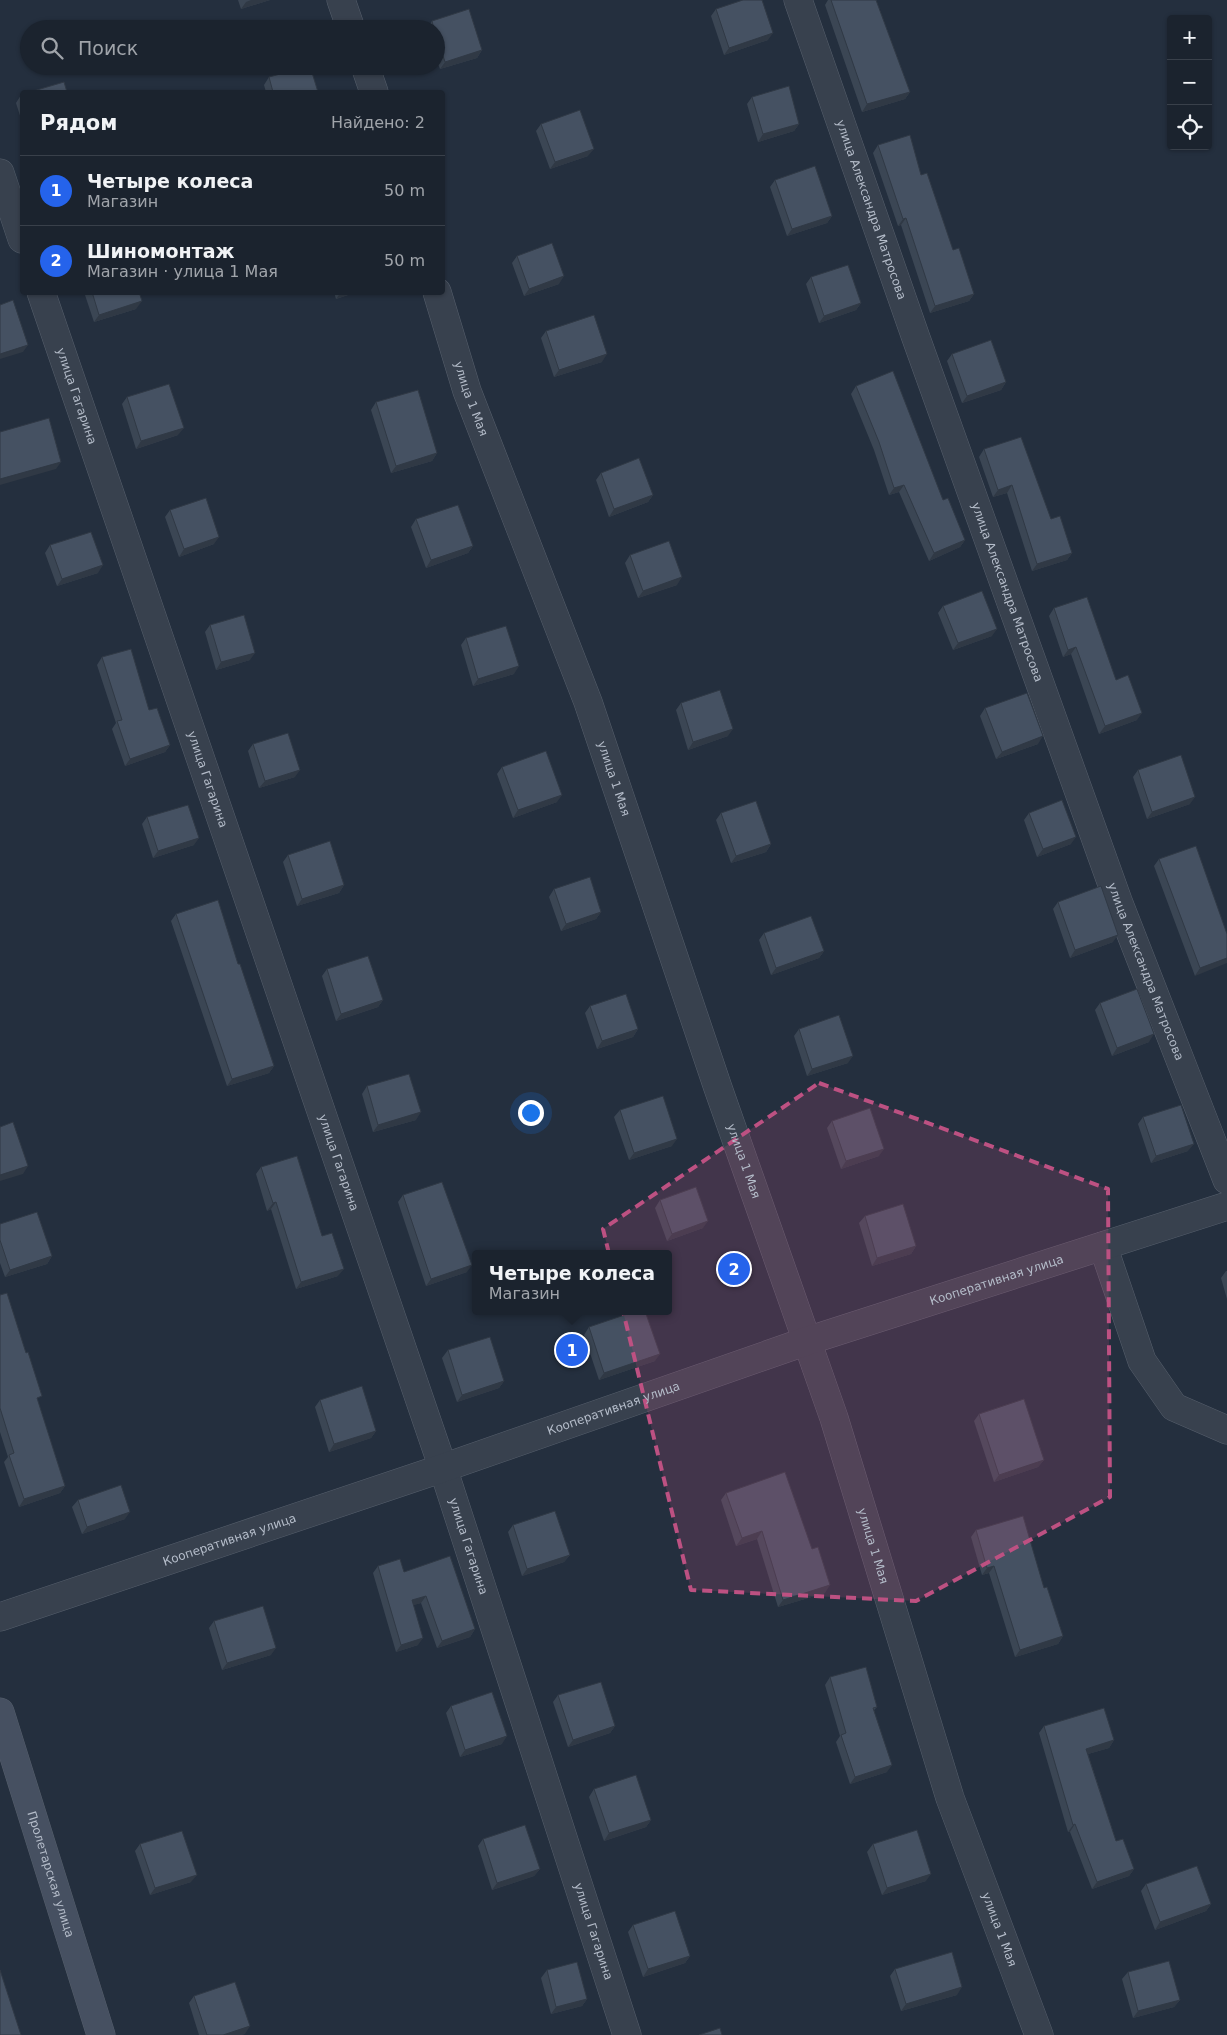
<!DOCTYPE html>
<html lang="ru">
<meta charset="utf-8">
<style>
:root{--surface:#1b232e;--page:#242b36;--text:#f1f3f6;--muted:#a0a4aa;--line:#39404a;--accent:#2563eb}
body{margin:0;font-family:"DejaVu Sans",sans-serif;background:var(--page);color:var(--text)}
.controls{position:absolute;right:15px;top:15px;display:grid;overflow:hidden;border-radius:5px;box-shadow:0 1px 4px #0004}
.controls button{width:45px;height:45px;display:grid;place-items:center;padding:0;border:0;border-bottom:1px solid var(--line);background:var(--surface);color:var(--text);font:25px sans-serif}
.you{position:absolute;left:530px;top:1112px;width:18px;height:18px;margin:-12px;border:4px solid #fff;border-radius:50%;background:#1a73e8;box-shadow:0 0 0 8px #1a73e833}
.badge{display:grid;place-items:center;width:32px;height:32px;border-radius:50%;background:var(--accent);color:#fff;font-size:16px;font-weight:700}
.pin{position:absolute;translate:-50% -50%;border:2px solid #fff;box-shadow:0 1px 5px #0006}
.popup{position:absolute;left:472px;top:1250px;width:200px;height:65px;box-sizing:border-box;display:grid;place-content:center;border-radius:5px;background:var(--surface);filter:drop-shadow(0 1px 4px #0005);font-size:16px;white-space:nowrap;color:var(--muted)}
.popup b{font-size:19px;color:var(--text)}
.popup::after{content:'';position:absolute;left:50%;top:100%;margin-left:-10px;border:10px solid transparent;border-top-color:var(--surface)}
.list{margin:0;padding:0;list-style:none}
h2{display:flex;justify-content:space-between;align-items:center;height:65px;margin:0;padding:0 20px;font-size:21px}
h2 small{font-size:16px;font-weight:400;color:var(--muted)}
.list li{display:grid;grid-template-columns:32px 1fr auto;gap:15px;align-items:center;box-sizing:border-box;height:70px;padding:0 20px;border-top:1px solid var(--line)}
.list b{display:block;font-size:19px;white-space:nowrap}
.list p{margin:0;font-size:16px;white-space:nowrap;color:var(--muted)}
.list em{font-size:16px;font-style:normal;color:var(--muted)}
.icon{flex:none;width:28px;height:28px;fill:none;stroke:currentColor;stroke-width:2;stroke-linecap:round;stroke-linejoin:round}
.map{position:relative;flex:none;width:1227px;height:2035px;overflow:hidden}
.search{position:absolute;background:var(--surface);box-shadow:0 1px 4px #0004;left:20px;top:20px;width:425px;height:55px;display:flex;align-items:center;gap:12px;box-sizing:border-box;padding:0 18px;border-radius:28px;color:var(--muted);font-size:19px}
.panel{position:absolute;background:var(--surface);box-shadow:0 1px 4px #0004;left:20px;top:90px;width:425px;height:205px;border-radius:5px}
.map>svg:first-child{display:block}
</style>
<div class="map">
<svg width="1227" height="2035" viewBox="0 0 1227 2035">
<rect width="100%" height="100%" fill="#242f3e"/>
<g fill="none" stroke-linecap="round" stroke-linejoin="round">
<!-- street casing -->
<g stroke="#565f6c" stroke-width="29">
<g id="street">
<path d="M341,0L351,29"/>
<path id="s1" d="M798,0L916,338L1118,901L1227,1180"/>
<path d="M365,66L374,92"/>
<path d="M0,173L22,239"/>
<path id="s2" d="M41,292L443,1468L627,2035"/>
<path id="s3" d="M437,292L467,391L588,702L718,1088L834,1418L950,1798L1039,2035"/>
<path d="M1103,1246L1142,1361L1174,1407L1227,1430"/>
<path id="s4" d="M0,1617L443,1468L807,1341L1227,1206"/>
</g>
</g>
<!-- secondary casing -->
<g stroke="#565f6c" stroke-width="29">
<g id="secondary">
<path id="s5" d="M0,1712L101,2035"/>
</g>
</g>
<!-- street -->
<use href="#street" stroke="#38414e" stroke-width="28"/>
<!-- secondary -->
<use href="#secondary" stroke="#465061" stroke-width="28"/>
</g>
<!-- wall -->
<path fill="#3b4654" d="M238,0H270L241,9Z
M828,0H876L910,92L905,99L862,112L825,5Z
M716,9L768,40L724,55L711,16Z
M432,21L482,50L477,58L440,69L436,58V29H427Z
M269,77L318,92H266L264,85Z
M21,95H22V122L16,103Z
M752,97L799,124L794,131L758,142L747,104Z
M541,124L588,156L550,169L536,131Z
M878,145L921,175L953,250L974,294L969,301L930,313L901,225L898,226L873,153Z
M775,180L832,216L827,223L787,236L770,187Z
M517,256L559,284L524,296L512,263Z
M811,277L861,303L856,310L819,323L806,284Z
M84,292H139L136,309L94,322Z
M334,292H357L336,299Z
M546,331L602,362L554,377L541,338Z
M952,354L1006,382L1001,390L962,403L947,361Z
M856,386L943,500L965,540L960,547L929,561L899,492L889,495L874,450L851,394Z
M127,397L178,435L136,449L122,404Z
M376,402L437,453L432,461L391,473L371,410Z
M984,449L1072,553L1067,560L1032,571L1007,493L993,497L979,457Z
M601,473L653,495L648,502L609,517L596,480Z
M170,510L214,544L179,557L165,517Z
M416,519L473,546L468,553L426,568L411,527Z
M50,545L98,573L57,586L45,553Z
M630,555L677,585L638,598L625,563Z
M943,606L992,636L953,650L938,613Z
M1054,608L1116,680L1137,720L1099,734L1071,654L1063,657L1049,616Z
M210,625L250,660L216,670L205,632Z
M466,638L514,674L473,686L461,645Z
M102,657L149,710L170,745L165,752L125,766L112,729L116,723L97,665Z
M681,703L728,736L688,750L676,710Z
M985,708L1038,744L996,759L980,716Z
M253,744L295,777L259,788L248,751Z
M502,767L557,802L513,818L497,774Z
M1138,770L1190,804L1147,819L1133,777Z
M721,813L771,844L766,852L731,863L716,820Z
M1029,813L1071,844L1037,857L1024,820Z
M147,817L194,845L153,858L142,824Z
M288,855L344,885L339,893L297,906L283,862Z
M1159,859L1227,934L1195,976L1154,866Z
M554,889L601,912L596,919L561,931L549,897Z
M1058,902L1113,942L1070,958L1053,909Z
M176,914L274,1066L269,1073L227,1086L171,921Z
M764,933L824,951L819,958L771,975L759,940Z
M327,969L383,1000L378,1007L336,1021L322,976Z
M1100,1003L1149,1042L1112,1056L1095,1010Z
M590,1006L638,1029L633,1037L597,1049L585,1013Z
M799,1029L848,1063L807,1076L794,1036Z
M367,1086L416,1120L373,1132L362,1094Z
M620,1110L672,1146L629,1160L614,1117Z
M1143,1117L1188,1151L1151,1163L1138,1124Z
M832,1121L879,1156L841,1169L827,1128Z
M261,1167L322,1236L338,1276L296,1289L271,1209L267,1211L256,1174Z
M403,1195L467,1272L426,1286L398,1202Z
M660,1200L703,1228L667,1241L655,1208Z
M865,1216L916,1246L911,1254L872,1266L859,1223Z
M0,1224L52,1256L47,1264L5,1277L0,1263Z
M1226,1271H1227V1299L1221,1278Z
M0,1295L26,1353L38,1402L65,1486L60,1493L19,1507L4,1462L8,1457L0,1432Z
M589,1327L655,1361L599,1380L584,1335Z
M448,1350L504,1381L499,1388L457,1402L442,1358Z
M320,1400L376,1431L371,1438L329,1452L315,1407Z
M979,1414L1044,1460L1038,1467L994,1482L974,1421Z
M726,1493L825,1593L778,1607L757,1539L736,1546L721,1500Z
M78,1500L125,1519L82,1534L72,1507Z
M513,1525L570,1555L564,1562L522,1576L508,1532Z
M976,1530L1063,1636L1058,1644L1015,1657L989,1573L982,1575L971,1537Z
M378,1566L404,1572L475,1629L470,1637L437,1648L421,1603L413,1605L418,1645L396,1652L373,1573Z
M214,1621L271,1655L222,1670L209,1628Z
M830,1677L877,1707L874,1710L887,1772L850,1784L836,1742L840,1736L825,1685Z
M558,1695L615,1726L610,1733L568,1747L553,1702Z
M451,1706L502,1744L460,1757L446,1713Z
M1044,1726L1114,1740L1109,1748L1088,1754L1116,1841L1134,1869L1129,1876L1092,1889L1070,1832H1068L1039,1733Z
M594,1789L651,1820L646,1827L604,1841L589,1797Z
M483,1839L540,1869L534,1876L492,1890L478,1846Z
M140,1844L191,1882L150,1895L135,1851Z
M873,1844L926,1881L882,1895L867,1852Z
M1146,1884L1211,1904L1206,1911L1155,1930L1141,1891Z
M633,1925L690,1956L685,1963L643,1977L628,1932Z
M895,1969L957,1995L901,2011L890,1976Z
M547,1970L587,1999L582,2006L551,2014L541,1978Z
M1128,1972L1180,2000L1174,2007L1133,2018L1122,1979Z
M194,1996L245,2034L240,2035H199L189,2003Z"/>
<!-- shaded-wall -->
<path fill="#303945" d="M251,0H270L241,9L246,2Z
M773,33L768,40L724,55L729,48Z
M482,50L477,58L440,69L445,62Z
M910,92L905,99L862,112L867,104Z
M799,124L794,131L758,142L763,134Z
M594,149L588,156L550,169L555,162Z
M832,216L827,223L787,236L792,229Z
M906,218L901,225L898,226L903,219Z
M564,276L559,284L524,296L529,289Z
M341,292H357L336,299Z
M974,294L969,301L930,313L935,306Z
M142,301L136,309L94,322L99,315Z
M861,303L856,310L819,323L824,316Z
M28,345L23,352L0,359V354Z
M607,354L602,362L554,377L559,370Z
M1006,382L1001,390L962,403L967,396Z
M184,428L178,435L136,449L141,441Z
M437,453L432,461L391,473L396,466Z
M61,462L56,469L0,485V479Z
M904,485L899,492L889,495L894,488Z
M1012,485L1007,493L993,497L998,490Z
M653,495L648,502L609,517L614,509Z
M219,537L214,544L179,557L184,549Z
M965,540L960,547L929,561L934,553Z
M473,546L468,553L426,568L431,560Z
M1072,553L1067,560L1032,571L1037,564Z
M103,565L98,573L57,586L62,579Z
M682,577L677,585L638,598L643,591Z
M997,629L992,636L953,650L958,643Z
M1076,647L1071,654L1063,657L1068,650Z
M255,653L250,660L216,670L221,662Z
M519,666L514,674L473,686L478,679Z
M1142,713L1137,720L1099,734L1105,726Z
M733,729L728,736L688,750L693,742Z
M1043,736L1038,744L996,759L1002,752Z
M170,745L165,752L125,766L130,759Z
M300,770L295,777L259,788L265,781Z
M562,795L557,802L513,818L518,810Z
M1195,797L1190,804L1147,819L1152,812Z
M1076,837L1071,844L1037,857L1043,849Z
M199,838L194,845L153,858L158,851Z
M771,844L766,852L731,863L736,856Z
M344,885L339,893L297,906L302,899Z
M601,912L596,919L561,931L566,924Z
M1118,935L1113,942L1070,958L1075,950Z
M824,951L819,958L771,975L776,968Z
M1227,958V963L1195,976L1200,968Z
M383,1000L378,1007L336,1021L341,1014Z
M638,1029L633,1037L597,1049L602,1041Z
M1154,1034L1149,1042L1112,1056L1117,1048Z
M853,1056L848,1063L807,1076L812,1069Z
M274,1066L269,1073L227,1086L232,1079Z
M421,1112L416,1120L373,1132L378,1125Z
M677,1139L672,1146L629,1160L634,1153Z
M1194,1144L1188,1151L1151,1163L1156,1156Z
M884,1149L879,1156L841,1169L846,1161Z
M28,1166L23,1174L0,1181V1175Z
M276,1202L271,1209L267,1211L273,1203Z
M708,1221L703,1228L667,1241L672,1234Z
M916,1246L911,1254L872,1266L877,1258Z
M52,1256L47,1264L5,1277L10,1270Z
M472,1265L467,1272L426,1286L431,1279Z
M344,1269L338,1276L296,1289L301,1282Z
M660,1354L655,1361L599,1380L604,1373Z
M504,1381L499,1388L457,1402L462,1395Z
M376,1431L371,1438L329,1452L334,1444Z
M1044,1460L1038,1467L994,1482L999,1475Z
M65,1486L60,1493L19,1507L24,1499Z
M130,1512L125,1519L82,1534L87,1527Z
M762,1531L757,1539L736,1546L742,1538Z
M570,1555L564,1562L522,1576L527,1569Z
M994,1566L989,1573L982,1575L987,1568Z
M830,1585L825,1593L778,1607L783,1600Z
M426,1596L421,1603L407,1607L412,1600Z
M475,1629L470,1637L437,1648L442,1641Z
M1063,1636L1058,1644L1015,1657L1020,1650Z
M423,1638L418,1645L396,1652L401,1645Z
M276,1648L271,1655L222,1670L227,1663Z
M615,1726L610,1733L568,1747L573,1740Z
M507,1736L502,1744L460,1757L465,1750Z
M1114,1740L1109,1748L1081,1756L1086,1749Z
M892,1765L887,1772L850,1784L855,1777Z
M651,1820L646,1827L604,1841L609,1833Z
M1075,1824L1070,1832H1068L1073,1825Z
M540,1869L534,1876L492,1890L497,1883Z
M1134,1869L1129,1876L1092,1889L1097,1882Z
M931,1874L926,1881L882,1895L887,1888Z
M197,1875L191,1882L150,1895L155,1888Z
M1211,1904L1206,1911L1155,1930L1160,1922Z
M690,1956L685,1963L643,1977L648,1969Z
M962,1987L957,1995L901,2011L906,2004Z
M587,1999L582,2006L551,2014L556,2007Z
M1180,2000L1174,2007L1133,2018L1138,2011Z
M250,2026L245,2034L240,2035H223Z"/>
<!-- building -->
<path fill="#455162" stroke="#303945" d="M743,0H762L773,33L729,48L716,9Z
M831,0H876L910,92L867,104Z
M469,9L482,50L445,62L436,34V29H434L432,21Z
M310,66L318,92H273L269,77Z
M64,82L67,92H30Z
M789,86L799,124L763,134L752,97Z
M580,110L594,149L555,162L541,124Z
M910,135L921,175L927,173L953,250L959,248L974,294L935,306L906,218L903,219L878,145Z
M815,166L832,216L792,229L775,180Z
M552,243L564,276L529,289L517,256Z
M848,265L861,303L824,316L811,277Z
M92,292H139L142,301L99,315Z
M13,300L28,345L0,354V305Z
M594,315L607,354L559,370L546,331Z
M991,340L1006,382L967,396L952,354Z
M893,371L943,500L948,498L965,540L934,553L904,485L894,488L879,442L856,386Z
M169,384L184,428L141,441L127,397Z
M418,390L437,453L396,466L376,402Z
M49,418L61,462L0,479V432Z
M1021,437L1051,519L1060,516L1072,553L1037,564L1012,485L998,490L984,449Z
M639,458L653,495L614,509L601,473Z
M206,498L219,537L184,549L170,510Z
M458,505L473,546L431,560L416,519Z
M91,532L103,565L62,579L50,545Z
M669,541L682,577L643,591L630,555Z
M982,591L997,629L958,643L943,606Z
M1087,597L1116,680L1128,675L1142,713L1105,726L1076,647L1068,650L1054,608Z
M244,615L255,653L221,662L210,625Z
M506,626L519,666L478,679L466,638Z
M131,649L149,710L157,708L170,745L130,759L117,721L122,720L102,657Z
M720,690L733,729L693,742L681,703Z
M1027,693L1043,736L1002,752L985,708Z
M288,733L300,770L265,781L253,744Z
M546,751L562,795L518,810L502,767Z
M1181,755L1195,797L1152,812L1138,770Z
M1062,800L1076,837L1043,849L1029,813Z
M756,801L771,844L736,856L721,813Z
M188,805L199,838L158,851L147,817Z
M330,841L344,885L302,899L288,855Z
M1196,846L1227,934V958L1200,968L1159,859Z
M590,877L601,912L566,924L554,889Z
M1101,886L1118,935L1075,950L1058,902Z
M218,900L238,964H240L274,1066L232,1079L176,914Z
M811,916L824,951L776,968L764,933Z
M368,956L383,1000L341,1014L327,969Z
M1137,989L1154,1034L1117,1048L1100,1003Z
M626,994L638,1029L602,1041L590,1006Z
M839,1015L853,1056L812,1069L799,1029Z
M409,1074L421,1112L378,1125L367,1086Z
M663,1096L677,1139L634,1153L620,1110Z
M1181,1105L1194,1144L1156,1156L1143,1117Z
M870,1108L884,1149L846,1161L832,1121Z
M13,1122L28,1166L0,1175V1127Z
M297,1156L322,1236L332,1233L344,1269L301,1282L276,1202L273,1203L261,1167Z
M442,1182L472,1265L431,1279L403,1195Z
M696,1187L708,1221L672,1234L660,1200Z
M903,1204L916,1246L877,1258L865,1216Z
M37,1212L52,1256L10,1270L0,1240V1224Z
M7,1293L26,1353L28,1352L42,1396L37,1398L65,1486L24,1499L9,1455L14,1453L0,1408V1295Z
M636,1311H645L660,1354L604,1373L589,1327Z
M490,1337L504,1381L462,1395L448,1350Z
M362,1386L376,1431L334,1444L320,1400Z
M1024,1399L1044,1460L999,1475L979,1414Z
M785,1472L812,1549L818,1547L830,1585L783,1600L762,1531L742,1538L726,1493Z
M121,1485L130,1512L87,1527L78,1500Z
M555,1511L570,1555L527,1569L513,1525Z
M1023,1516L1044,1588L1047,1587L1063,1636L1020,1650L994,1566L987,1568L976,1530Z
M450,1556L475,1629L442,1641L426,1596L412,1600L423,1638L401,1645L378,1566L400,1559L404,1572Z
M263,1606L276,1648L227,1663L214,1621Z
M866,1667L877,1707L873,1708L892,1765L855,1777L841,1735L846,1733L830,1677Z
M601,1682L615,1726L573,1740L558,1695Z
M492,1692L507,1736L465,1750L451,1706Z
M1104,1708L1114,1740L1086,1749L1116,1841L1123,1839L1134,1869L1097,1882L1075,1824L1073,1825L1044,1726Z
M636,1775L651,1820L609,1833L594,1789Z
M525,1825L540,1869L497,1883L483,1839Z
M917,1830L931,1874L887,1888L873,1844Z
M182,1831L197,1875L155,1888L140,1844Z
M1197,1866L1211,1904L1160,1922L1146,1884Z
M675,1911L690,1956L648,1969L633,1925Z
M952,1952L962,1987L906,2004L895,1969Z
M1169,1961L1180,2000L1138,2011L1128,1972Z
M577,1962L587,1999L556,2007L547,1970Z
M0,1970L21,2035H0Z
M235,1982L250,2026L223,2035H207L194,1996Z
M720,2028L722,2035H699Z"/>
<!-- marked area -->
<path fill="#bd5182" fill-opacity="0.2" stroke="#bd5182" stroke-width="4" stroke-dasharray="10 6" stroke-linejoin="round" d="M819,1083L1108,1189L1110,1497L916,1601L691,1590L603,1229Z"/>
<g text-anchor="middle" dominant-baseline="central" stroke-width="4" stroke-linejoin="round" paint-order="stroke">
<!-- street labels -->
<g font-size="12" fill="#b4bcc9" stroke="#1d2633">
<text stroke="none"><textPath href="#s1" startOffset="222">улица Александра Матросова</textPath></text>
<text stroke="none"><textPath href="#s2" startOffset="110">улица Гагарина</textPath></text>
<text stroke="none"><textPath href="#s3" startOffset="112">улица 1 Мая</textPath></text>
<text stroke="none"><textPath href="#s1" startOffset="628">улица Александра Матросова</textPath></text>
<text stroke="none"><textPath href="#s3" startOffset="518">улица 1 Мая</textPath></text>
<text stroke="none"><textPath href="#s2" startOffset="515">улица Гагарина</textPath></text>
<text stroke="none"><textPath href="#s1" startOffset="1032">улица Александра Матросова</textPath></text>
<text stroke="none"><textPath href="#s2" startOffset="920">улица Гагарина</textPath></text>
<text stroke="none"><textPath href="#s3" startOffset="922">улица 1 Мая</textPath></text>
<text stroke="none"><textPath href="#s4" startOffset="1052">Кооперативная улица</textPath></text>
<text stroke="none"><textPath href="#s4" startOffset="648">Кооперативная улица</textPath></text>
<text stroke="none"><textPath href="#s4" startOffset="242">Кооперативная улица</textPath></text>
<text stroke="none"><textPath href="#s2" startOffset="1325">улица Гагарина</textPath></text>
<text stroke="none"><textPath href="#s3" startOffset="1328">улица 1 Мая</textPath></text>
<text stroke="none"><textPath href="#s5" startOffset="170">Пролетарская улица</textPath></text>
<text stroke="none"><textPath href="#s3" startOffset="1732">улица 1 Мая</textPath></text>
<text stroke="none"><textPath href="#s2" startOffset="1730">улица Гагарина</textPath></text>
</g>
</g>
</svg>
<div class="controls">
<button>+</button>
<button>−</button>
<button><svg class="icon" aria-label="locate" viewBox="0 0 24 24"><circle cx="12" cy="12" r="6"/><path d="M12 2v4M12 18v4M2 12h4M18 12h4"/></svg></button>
</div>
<div class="you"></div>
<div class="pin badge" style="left:572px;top:1350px">1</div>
<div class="popup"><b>Четыре колеса</b>Магазин</div>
<div class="pin badge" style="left:734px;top:1269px">2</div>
<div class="search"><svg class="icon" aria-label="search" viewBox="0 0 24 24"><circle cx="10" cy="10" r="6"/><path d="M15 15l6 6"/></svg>Поиск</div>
<section class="panel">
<h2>Рядом<small>Найдено: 2</small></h2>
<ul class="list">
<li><span class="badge">1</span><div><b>Четыре колеса</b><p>Магазин</p></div><em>50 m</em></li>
<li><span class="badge">2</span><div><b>Шиномонтаж</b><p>Магазин · улица 1 Мая</p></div><em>50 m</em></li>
</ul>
</section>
</div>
